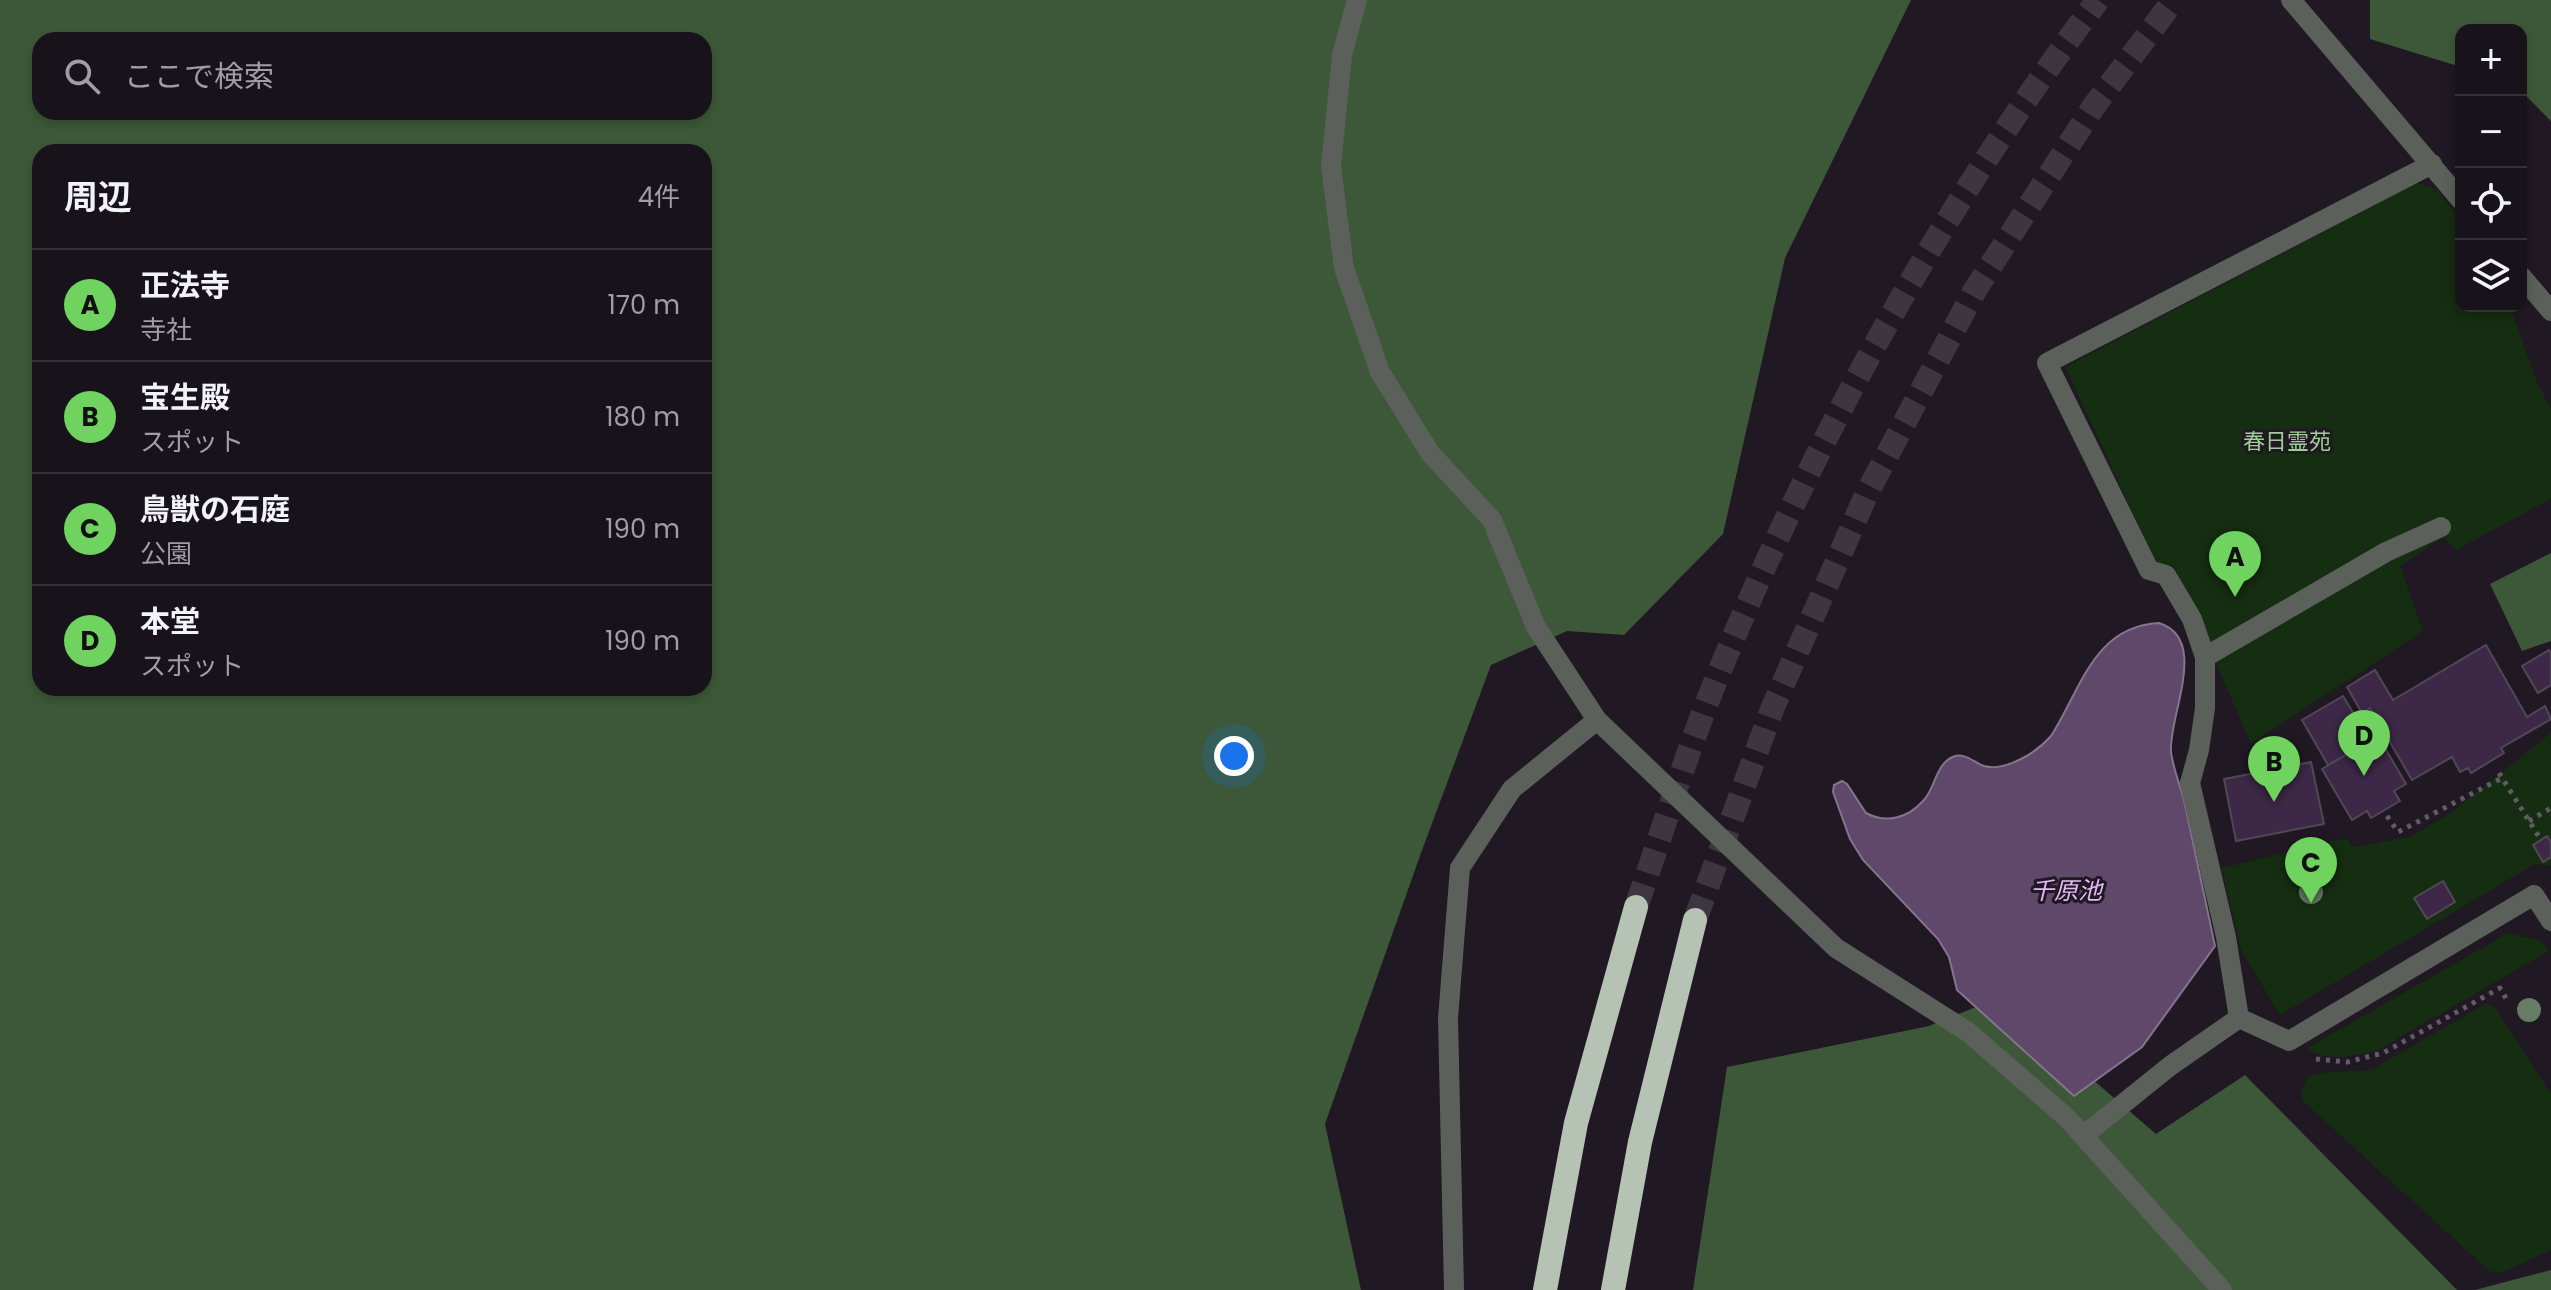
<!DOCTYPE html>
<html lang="ja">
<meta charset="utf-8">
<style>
:root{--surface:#18121a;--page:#252027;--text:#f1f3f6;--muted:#9f9ea2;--line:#363239;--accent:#70d35f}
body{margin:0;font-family:Poppins,"Noto Sans JP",sans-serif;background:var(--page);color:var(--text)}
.controls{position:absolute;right:24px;top:24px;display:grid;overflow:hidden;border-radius:16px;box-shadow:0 4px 12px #0003}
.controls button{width:72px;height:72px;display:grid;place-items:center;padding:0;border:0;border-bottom:2px solid var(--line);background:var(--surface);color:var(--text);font:40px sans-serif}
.you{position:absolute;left:1234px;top:756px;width:28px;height:28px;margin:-20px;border:6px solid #fff;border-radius:50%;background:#1a73e8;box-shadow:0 0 0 12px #1a73e833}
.badge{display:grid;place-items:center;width:52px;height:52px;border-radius:50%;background:var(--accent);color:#111;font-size:26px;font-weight:700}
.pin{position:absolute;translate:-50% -66px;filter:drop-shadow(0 2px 4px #0008)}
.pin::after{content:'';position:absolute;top:42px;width:28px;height:24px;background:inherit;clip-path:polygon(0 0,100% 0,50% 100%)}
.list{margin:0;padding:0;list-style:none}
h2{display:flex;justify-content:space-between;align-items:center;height:104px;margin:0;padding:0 32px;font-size:34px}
h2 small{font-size:26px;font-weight:400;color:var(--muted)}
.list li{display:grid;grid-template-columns:52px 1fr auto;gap:24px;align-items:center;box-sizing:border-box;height:112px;padding:0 32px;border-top:2px solid var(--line)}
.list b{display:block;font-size:30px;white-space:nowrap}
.list p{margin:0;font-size:26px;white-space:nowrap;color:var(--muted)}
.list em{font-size:26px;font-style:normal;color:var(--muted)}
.icon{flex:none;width:44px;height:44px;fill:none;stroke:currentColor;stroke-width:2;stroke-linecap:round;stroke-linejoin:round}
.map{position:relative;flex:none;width:2551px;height:1290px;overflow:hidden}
.search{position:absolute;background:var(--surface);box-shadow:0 4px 12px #0003;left:32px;top:32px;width:680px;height:88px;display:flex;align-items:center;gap:20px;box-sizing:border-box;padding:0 28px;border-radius:24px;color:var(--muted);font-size:30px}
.panel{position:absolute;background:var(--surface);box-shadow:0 4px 12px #0003;left:32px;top:144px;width:680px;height:552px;border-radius:24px}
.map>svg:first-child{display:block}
</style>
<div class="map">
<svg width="2551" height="1290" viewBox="0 0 2551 1290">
<rect width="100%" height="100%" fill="#201823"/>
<!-- green -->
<path fill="#152d11" d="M2417,183L2437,189L2461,221V306H2510L2536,380L2551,409V499L2456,550L2443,537L2400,566L2423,631L2251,744L2174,566L2156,563L2065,367Z
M2551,733V866L2535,864L2280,1015L2241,950L2221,868L2346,838L2352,847L2410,837L2452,812Z
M2508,933L2541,941L2549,951L2378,1050C2355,1055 2327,1064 2307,1048Z
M2487,1003L2495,1007L2551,1094V1250L2501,1273L2489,1271L2303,1101L2301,1092L2308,1076C2328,1069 2351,1073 2372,1069Z"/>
<!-- forest -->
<path fill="#3d5838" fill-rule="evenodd" d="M0,0H1911L1785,258L1723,534L1624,635L1567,631L1491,665L1421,853L1325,1124L1361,1290H0ZM40,40H704V112H40ZM40,152H704V688H40Z
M2370,0H2551V121L2521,91V30H2461V67L2370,39Z
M2551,553V641L2522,651L2490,584Z
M1998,998L2156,1134L2245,1075L2457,1290H1693L1727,1067L1929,1026Z
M2551,1270V1290H2475Z"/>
<!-- water -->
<path fill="#5f4869" stroke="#85748d" stroke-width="2" d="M2159,623C2210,639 2168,717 2171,752C2173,768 2180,785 2184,800C2194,849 2205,897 2215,946L2142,1047L2074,1096L1957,990L1949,957L1938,939L1863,860L1850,839L1833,792L1834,785L1842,781L1847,784L1866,813C1886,824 1908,818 1923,801C1936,788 1935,763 1955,756C1965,753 1975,763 1984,766C2006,772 2037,752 2051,736C2081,689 2094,626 2159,623Z"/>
<!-- building -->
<path fill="#3d2847" stroke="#514856" stroke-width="2" d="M2486,645L2527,717L2545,706L2551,719L2501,748L2504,753L2471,773L2468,768L2460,772L2452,757L2412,780L2370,708L2362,713L2347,687L2375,670L2393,700Z
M2549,650L2551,654V685L2538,693L2522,666Z
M2343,696L2370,741L2328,765L2302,720Z
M2378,736L2406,784L2394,791L2400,801L2371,818L2367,811L2352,820L2322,769Z
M2311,762L2324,824L2236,841L2224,779Z
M2547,836L2551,842V857L2543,862L2533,845Z
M2443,881L2455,902L2427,919L2414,898Z"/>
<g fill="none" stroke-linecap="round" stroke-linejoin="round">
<!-- motorway-tunnel -->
<path stroke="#3d3540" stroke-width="24" stroke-dasharray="24 12" stroke-linecap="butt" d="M1636,907C1662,833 1685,757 1714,685C1812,442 1940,209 2098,0
M1695,920L1773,707L1867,493L1975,290L2094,106L2174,0"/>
<!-- path -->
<path stroke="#625b65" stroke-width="5" stroke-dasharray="4 6" stroke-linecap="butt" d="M2499,773L2541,840
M2387,816L2398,832L2502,778
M2529,821L2551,808
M2316,1059L2347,1062L2383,1053L2500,988L2508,1002"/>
<!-- service -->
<path stroke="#5b605a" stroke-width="20" d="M2291,0L2461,200
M2521,276L2551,311
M2205,657L2386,552L2441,527
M2239,1018L2226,937L2190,783L2199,750L2205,708V657L2192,619L2166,575L2149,570L2047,363L2432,164
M2083,1136L2170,1066L2239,1018L2289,1041L2534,895L2551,921"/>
<!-- minor -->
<path stroke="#5b605a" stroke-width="20" d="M1357,0L1342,55L1331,166L1344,268L1380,372L1430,453L1492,520L1536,627L1597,720L1836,948L1968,1032L2067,1118L2222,1290
M1454,1290L1448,1018L1460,868L1512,789L1597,720"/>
<!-- motorway -->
<path stroke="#b6c2b3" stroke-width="24" d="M1545,1290L1576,1123L1636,907
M1613,1290L1640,1142L1695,920"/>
</g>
<!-- trees -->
<g fill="#667c63">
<circle cx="2311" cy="892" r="12"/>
<circle cx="2529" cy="1010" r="12"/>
</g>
<g text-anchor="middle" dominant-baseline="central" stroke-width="6" stroke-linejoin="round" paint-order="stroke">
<!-- park labels -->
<g font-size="22" fill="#9fcd97" stroke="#201823">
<text x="2287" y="441">春日霊苑</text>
</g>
<!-- water labels -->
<g font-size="24" font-style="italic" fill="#e2baf4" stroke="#201823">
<text x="2066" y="890">千原池</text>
</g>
</g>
</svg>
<div class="controls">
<button>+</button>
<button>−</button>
<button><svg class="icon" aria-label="locate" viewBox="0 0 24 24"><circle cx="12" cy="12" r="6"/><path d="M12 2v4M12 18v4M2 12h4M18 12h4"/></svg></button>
<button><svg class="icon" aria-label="layers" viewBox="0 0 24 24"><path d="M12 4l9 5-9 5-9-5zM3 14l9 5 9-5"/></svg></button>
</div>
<div class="you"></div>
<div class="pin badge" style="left:2235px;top:597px">A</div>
<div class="pin badge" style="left:2274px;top:802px">B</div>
<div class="pin badge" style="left:2311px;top:903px">C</div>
<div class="pin badge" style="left:2364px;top:776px">D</div>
<div class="search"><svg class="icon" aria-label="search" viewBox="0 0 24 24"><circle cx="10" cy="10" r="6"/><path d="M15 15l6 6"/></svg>ここで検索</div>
<section class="panel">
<h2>周辺<small>4件</small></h2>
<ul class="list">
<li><span class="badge">A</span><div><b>正法寺</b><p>寺社</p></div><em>170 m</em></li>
<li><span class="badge">B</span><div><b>宝生殿</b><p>スポット</p></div><em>180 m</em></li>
<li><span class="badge">C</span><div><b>鳥獣の石庭</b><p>公園</p></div><em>190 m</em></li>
<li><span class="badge">D</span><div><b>本堂</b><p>スポット</p></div><em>190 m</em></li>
</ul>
</section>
</div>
